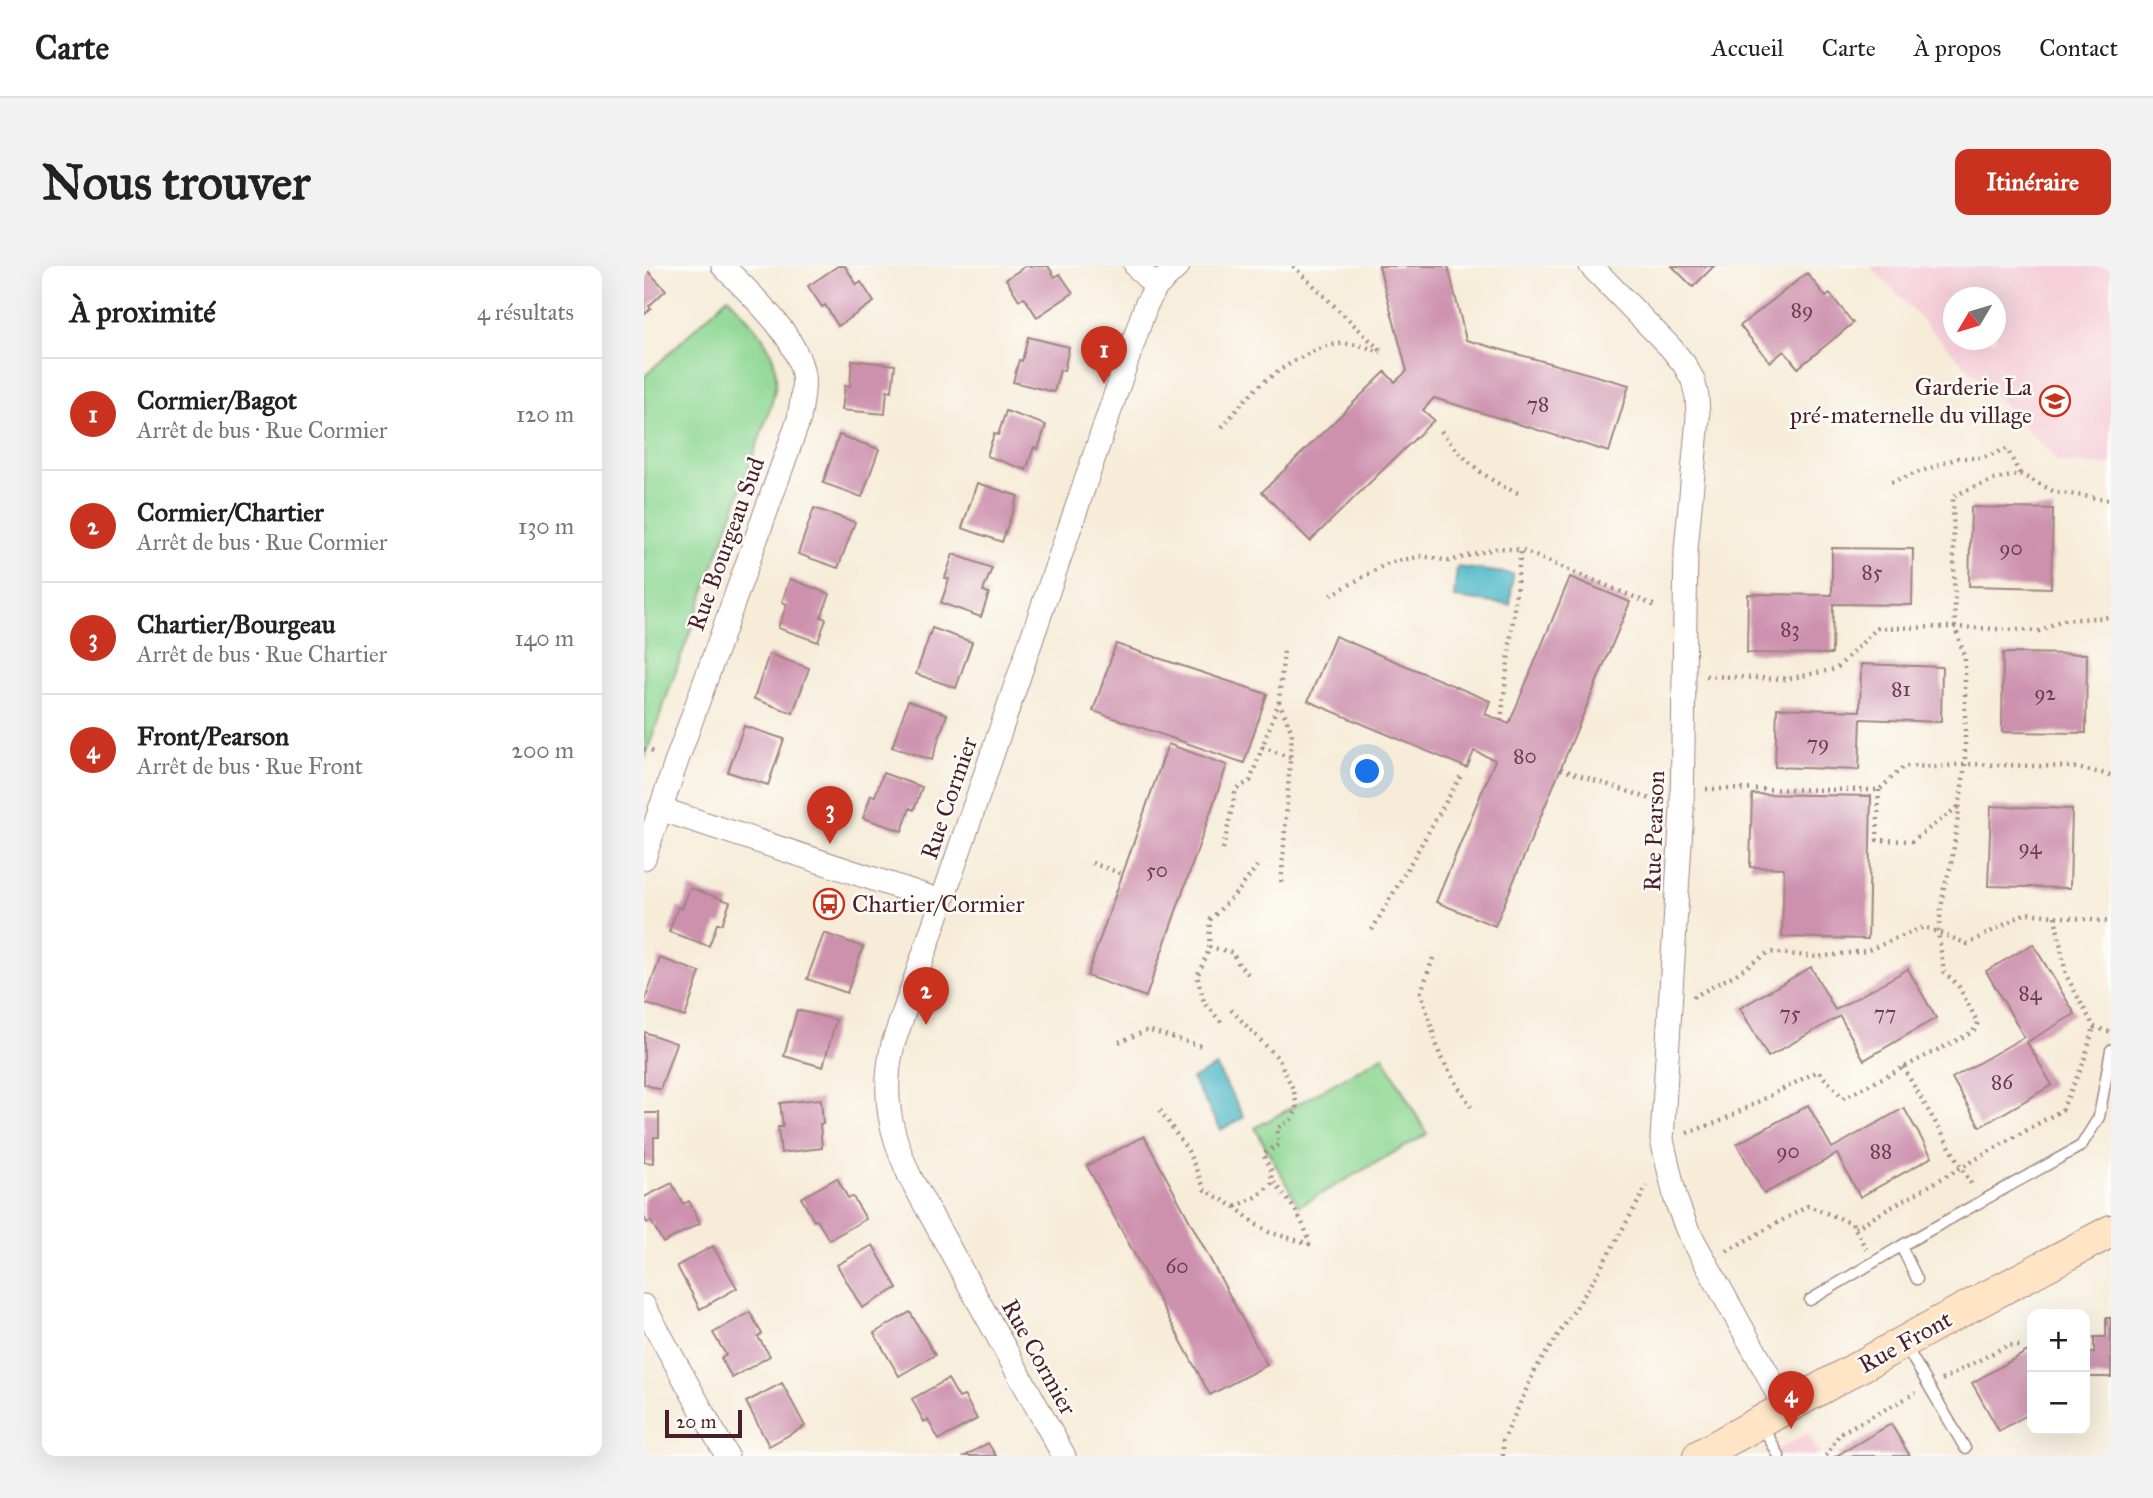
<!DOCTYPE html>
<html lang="fr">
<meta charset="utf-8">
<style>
:root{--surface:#fff;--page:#f2f2f2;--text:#222;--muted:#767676;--line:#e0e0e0;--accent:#c8321e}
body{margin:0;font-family:"IM FELL Great Primer",serif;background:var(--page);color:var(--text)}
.controls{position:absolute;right:21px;bottom:21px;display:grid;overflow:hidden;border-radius:14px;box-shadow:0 7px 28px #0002}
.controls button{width:63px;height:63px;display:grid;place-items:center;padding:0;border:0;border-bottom:2px solid var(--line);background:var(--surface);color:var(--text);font:35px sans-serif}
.compass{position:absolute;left:1299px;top:21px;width:63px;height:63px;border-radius:50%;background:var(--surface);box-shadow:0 7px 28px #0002;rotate:232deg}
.scale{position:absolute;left:21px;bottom:18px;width:77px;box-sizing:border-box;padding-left:7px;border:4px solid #4a1f2b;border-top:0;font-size:19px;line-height:24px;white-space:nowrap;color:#4a1f2b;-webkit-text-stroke:5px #fdfcf7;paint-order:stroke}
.you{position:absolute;left:724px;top:506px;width:24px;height:24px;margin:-18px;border:5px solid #fff;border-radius:50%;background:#1a73e8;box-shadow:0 0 0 10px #1a73e833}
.badge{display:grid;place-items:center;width:46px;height:46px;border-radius:50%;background:var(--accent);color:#fff;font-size:23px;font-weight:700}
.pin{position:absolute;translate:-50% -58px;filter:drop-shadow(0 2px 4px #0008)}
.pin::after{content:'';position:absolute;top:37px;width:24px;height:21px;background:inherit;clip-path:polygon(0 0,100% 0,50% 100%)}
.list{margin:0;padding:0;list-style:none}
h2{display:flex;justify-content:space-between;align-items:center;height:91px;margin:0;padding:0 28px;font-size:30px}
h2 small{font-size:23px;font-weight:400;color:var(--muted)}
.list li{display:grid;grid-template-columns:46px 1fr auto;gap:21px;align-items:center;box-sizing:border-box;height:112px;padding:0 28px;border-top:2px solid var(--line)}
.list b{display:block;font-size:26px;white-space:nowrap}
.list p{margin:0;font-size:23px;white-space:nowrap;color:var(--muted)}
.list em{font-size:23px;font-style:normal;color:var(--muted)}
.map{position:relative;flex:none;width:1467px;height:1190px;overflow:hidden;border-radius:14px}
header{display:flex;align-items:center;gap:42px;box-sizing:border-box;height:98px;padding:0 35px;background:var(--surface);border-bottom:2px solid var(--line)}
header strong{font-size:33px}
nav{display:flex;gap:38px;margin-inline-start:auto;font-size:24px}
.intro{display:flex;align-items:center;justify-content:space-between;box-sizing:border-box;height:168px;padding:0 42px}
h1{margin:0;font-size:49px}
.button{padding:18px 32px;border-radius:14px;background:var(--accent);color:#fff;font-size:24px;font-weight:700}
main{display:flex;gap:42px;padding:0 42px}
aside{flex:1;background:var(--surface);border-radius:14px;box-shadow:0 7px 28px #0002}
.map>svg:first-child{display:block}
</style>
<header>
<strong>Carte</strong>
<nav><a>Accueil</a><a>Carte</a><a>À propos</a><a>Contact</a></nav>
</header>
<div class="intro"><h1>Nous trouver</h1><a class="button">Itinéraire</a></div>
<main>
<aside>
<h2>À proximité<small>4 résultats</small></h2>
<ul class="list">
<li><span class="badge">1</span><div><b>Cormier/Bagot</b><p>Arrêt de bus · Rue Cormier</p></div><em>120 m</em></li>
<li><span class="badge">2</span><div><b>Cormier/Chartier</b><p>Arrêt de bus · Rue Cormier</p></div><em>130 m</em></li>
<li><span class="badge">3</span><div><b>Chartier/Bourgeau</b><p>Arrêt de bus · Rue Chartier</p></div><em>140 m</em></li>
<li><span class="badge">4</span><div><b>Front/Pearson</b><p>Arrêt de bus · Rue Front</p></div><em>200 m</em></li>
</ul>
</aside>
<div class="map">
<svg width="1467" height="1190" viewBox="0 0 1467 1190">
<rect width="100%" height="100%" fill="#fdfcf7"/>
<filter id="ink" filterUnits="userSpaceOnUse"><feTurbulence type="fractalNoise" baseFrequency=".0143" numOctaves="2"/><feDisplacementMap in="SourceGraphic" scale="14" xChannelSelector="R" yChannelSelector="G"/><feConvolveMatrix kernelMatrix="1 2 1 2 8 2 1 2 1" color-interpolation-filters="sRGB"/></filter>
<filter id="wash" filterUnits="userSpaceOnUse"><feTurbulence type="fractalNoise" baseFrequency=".00686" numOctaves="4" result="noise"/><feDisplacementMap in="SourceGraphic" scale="28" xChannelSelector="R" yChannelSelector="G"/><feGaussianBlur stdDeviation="1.57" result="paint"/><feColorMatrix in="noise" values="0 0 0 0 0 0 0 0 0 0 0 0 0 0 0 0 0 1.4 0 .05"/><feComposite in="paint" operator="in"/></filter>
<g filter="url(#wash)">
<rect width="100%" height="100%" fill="#f6ecd8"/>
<!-- built -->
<path fill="#f5cfd9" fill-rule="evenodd" d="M1226,0H1467V199L1415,197ZM1310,32H1352V74H1310Z
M1164,1167L1176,1190H1122Z"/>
<!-- green -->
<path fill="#8dd793" stroke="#6c7b5f" stroke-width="2" d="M84,31C105,55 133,79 132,113C132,122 129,132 127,140L0,494V111Z
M739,790L783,868L655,940L611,862Z"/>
<!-- water -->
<path fill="#4bb8c7" stroke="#4a6c79" stroke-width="2" d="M813,301L869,308L866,339L810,332Z
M572,800L600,851L577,864L548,813Z"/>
<g id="blocks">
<!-- building -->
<path fill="#cd91ae" d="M194,0H201L213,19L217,16L230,36L194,60L181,39L178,41L164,20Z
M382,0H404L411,11L416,8L429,27L393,51L380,31L375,34L362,13Z
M735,0H804L822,74L985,119L965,186L790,132L779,144L790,154L666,275L618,226L741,106L751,116L763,105Z
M1028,0H1070L1049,21Z
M0,1L22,24L5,40L7,42L0,49Z
M1163,7L1182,31L1186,28L1209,57L1154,102L1140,85L1126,96L1096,60Z
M384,71L425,81L420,105L416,104L410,126L369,116L375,94L378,95Z
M208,94L251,99L248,125L243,124L241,148L198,144L201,120H206Z
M362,145L402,159L394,183L390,181L382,204L343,190L350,168L354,169Z
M195,169L235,183L218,231L179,217Z
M333,217L374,230L358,276L318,262Z
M1327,241L1409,243L1407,322L1325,320Z
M170,242L211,256L194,302L154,288Z
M1188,282L1269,283L1268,339L1189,338L1188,388L1103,387L1104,328L1188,329Z
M309,288L348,302L339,325L345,327L337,351L297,337L305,313L301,312Z
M926,311L986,336L851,660L792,636L851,494L830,485L823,502L664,435L691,370L846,435L841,448L865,458Z
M146,313L186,328L177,351L182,353L174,376L134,362L143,338L138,336Z
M288,362L328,376L312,422L272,408Z
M472,378L623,428L600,497L449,445Z
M1359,387L1443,388L1442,467L1358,466Z
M125,388L165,402L149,447L110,433Z
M1217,398L1298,401L1297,456L1217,453L1215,504L1131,501L1133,442L1216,445Z
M264,435L303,448L288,494L248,481Z
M100,460L140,473L124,519L84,506Z
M524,478L583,499L502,731L443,710Z
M239,507L278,521L270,544L266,542L258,565L219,552L227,529L231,530Z
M1108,528L1227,530L1224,673L1138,671L1140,602L1106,601Z
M1347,540L1428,543L1426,622L1344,620Z
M46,622L86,636L78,658H73L65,680L25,666L34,641L38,643Z
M180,667L219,681L203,727L163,713Z
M1389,678L1431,748L1383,776L1408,819L1336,861L1308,812L1380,771L1342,705Z
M16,692L56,706L41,751L0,737Z
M1167,701L1191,744L1264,703L1292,752L1220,794L1196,750L1124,791L1096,742Z
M153,744L192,754L179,801L140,790Z
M0,766L32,777L16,824L0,818Z
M177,833L179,858H176L178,882L137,887L134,861H139L136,837Z
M1164,839L1188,882L1260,842L1288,891L1216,931L1193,888L1120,928L1093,878Z
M0,847H15V871H10V897L0,896Z
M500,870L623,1099L566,1129L443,900Z
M193,912L204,932L209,931L222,953L185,974L173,954L170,955L157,932Z
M28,917L39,938L45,935L56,957L19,977L7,955L3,957L0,951V931Z
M229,979L253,1022L218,1042L193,999Z
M69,980L93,1022L56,1043L33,1000Z
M106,1046L118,1068L114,1071L126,1090L88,1112L77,1092L82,1089L69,1067Z
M266,1046L291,1089L255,1110L230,1067Z
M1462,1052H1467V1111H1441V1087H1450V1071H1462Z
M1384,1085L1388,1093V1146L1355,1165L1328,1117Z
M304,1113L315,1132L320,1130L321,1131L333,1153L295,1174L284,1154L280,1156L268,1133Z
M138,1117L161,1160L125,1180L102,1136Z
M1247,1158L1266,1190H1192Z
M344,1177L352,1190H321Z"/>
</g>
</g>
<g filter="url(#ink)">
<use href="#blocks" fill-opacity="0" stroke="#a08682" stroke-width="2"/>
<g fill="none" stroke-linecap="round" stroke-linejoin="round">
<!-- lane casing -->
<g stroke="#a08682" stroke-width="13">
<path id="lane" d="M1273,1013L1257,980L1437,880L1455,851L1467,784
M1166,1034L1257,980
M1261,1079L1321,1182
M1118,1159L1135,1190"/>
</g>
<!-- street casing -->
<g stroke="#a08682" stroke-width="25">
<path id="street" d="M492,0L512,21
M947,0L1027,82L1040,98L1049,114L1053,131L1054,152L1042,284L1038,543L1018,874L1032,934L1043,963L1123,1107L1141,1143
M16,543L297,635
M0,592L33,494L155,153C157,139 161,124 159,109C153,69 107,29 79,0
M0,1040L83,1190
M420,1190L267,913C246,867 237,829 249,778L502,39L512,21L534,0"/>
</g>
<!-- secondary casing -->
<g stroke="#a08682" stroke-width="34">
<path id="secondary" d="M1055,1190L1296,1056L1467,965"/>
</g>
<!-- path -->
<path stroke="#a08682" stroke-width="4.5" stroke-dasharray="2 5" stroke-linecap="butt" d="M649,0L737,85
M578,161C590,148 601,132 615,120C632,105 672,79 695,78C710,76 724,82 737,86
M797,165C818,192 843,216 877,228
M1376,208L1411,226L1467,234
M687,329L744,297L778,290L805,295L854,282L877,284L1014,341
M1062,410L1143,413L1192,403L1233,362L1311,361L1395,365L1418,354L1467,351
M635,435L648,467L637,620
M857,455L877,284
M618,481L647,492
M0,483L13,487
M917,503L1016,536
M1062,523L1235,524L1260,500L1292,501L1321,498L1428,501L1467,509
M1235,524L1233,574L1268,575L1314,541
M579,583L592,523L606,515L635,435L640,384
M448,597L479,608
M1411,650L1422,709L1450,761L1466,766
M728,664L818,508
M565,681L588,686L595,699L606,710
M789,692L777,726L796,790L827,841
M1049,731L1092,708L1125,686L1173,691L1222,685L1280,661L1324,678L1382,647L1467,656
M587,744L634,792L650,825L653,843L647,854L633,862L635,879L619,888L628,906L627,918L614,930L591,941
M577,756L560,736L553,710L565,684L566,654L595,624L613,600
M475,776L504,764L557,780
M1259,801L1329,921
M516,844L544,885L561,924L591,941L610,957L625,966L665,978C662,955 642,930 627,913
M1043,867L1077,855L1174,805L1199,832L1329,766L1334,757L1314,719L1300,706L1294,666L1300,622L1308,595L1321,498V392L1311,361L1309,230L1349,214L1376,208L1363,183L1338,192H1314L1245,217
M1211,962L1418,844L1439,798L1450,761
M1083,985L1164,940L1208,957L1222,983
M1298,1114L1364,1079L1376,1080
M859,1190V1175L891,1104L948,1017L1003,920
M1182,1190L1196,1167L1272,1127"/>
<!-- lane -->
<use href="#lane" stroke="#fff" stroke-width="10"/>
<!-- street -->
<use href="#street" stroke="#fff" stroke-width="23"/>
<!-- secondary -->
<use href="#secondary" stroke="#ffe4c6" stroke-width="32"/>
</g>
</g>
<!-- icons -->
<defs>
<g id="school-ring" transform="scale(1.575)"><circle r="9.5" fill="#fdfcf7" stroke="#c8321e" stroke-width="1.5"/><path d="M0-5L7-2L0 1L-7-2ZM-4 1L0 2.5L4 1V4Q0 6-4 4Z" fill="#c8321e"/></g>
<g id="bus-ring" transform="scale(1.575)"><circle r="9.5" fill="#fdfcf7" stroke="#c8321e" stroke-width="1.5"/><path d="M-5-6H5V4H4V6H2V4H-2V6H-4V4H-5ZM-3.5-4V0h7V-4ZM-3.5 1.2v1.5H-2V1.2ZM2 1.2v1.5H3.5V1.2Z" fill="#c8321e"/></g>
</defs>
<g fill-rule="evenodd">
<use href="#school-ring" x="1411" y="135"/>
<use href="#bus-ring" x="185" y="638"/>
</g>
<g text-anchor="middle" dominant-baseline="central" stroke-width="5" stroke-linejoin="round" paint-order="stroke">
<!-- number labels -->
<g font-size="21" fill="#6b3c4c">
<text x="1158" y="44">89</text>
<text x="894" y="138">78</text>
<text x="1367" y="282">90</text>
<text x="1228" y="306">85</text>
<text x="1146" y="363">83</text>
<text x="1257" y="423">81</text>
<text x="1401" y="427">92</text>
<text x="1174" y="477">79</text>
<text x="881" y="490">80</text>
<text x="1386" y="581">94</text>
<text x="513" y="604">50</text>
<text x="1386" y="727">84</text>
<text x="1146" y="747">75</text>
<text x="1241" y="747">77</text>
<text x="1358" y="816">86</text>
<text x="1144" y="885">90</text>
<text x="1237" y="885">88</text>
<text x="533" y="1000">60</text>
</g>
<!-- poi labels -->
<g font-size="24" fill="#4a1f2b" stroke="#fdfcf7" text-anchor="end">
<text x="1388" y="121">Garderie La<tspan x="1388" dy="28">pré-maternelle du village</tspan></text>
<text x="208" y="638" text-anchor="start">Chartier/Cormier</text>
</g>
<!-- street labels -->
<g font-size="24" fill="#4a1f2b" stroke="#fdfcf7">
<text transform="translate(82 278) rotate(-70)">Rue Bourgeau Sud</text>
<text transform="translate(305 532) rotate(-71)">Rue Cormier</text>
<text transform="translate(1010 565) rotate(-88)">Rue Pearson</text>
<text transform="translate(1261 1076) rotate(-29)">Rue Front</text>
<text transform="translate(395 1091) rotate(61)">Rue Cormier</text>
</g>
</g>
</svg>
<div class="controls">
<button>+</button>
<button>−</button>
</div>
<svg class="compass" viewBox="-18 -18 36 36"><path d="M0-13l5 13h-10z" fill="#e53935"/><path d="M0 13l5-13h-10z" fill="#767676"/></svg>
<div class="scale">20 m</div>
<div class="you"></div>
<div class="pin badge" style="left:460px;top:118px">1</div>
<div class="pin badge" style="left:282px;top:759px">2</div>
<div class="pin badge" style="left:186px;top:578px">3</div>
<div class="pin badge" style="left:1147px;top:1163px">4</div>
</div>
</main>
